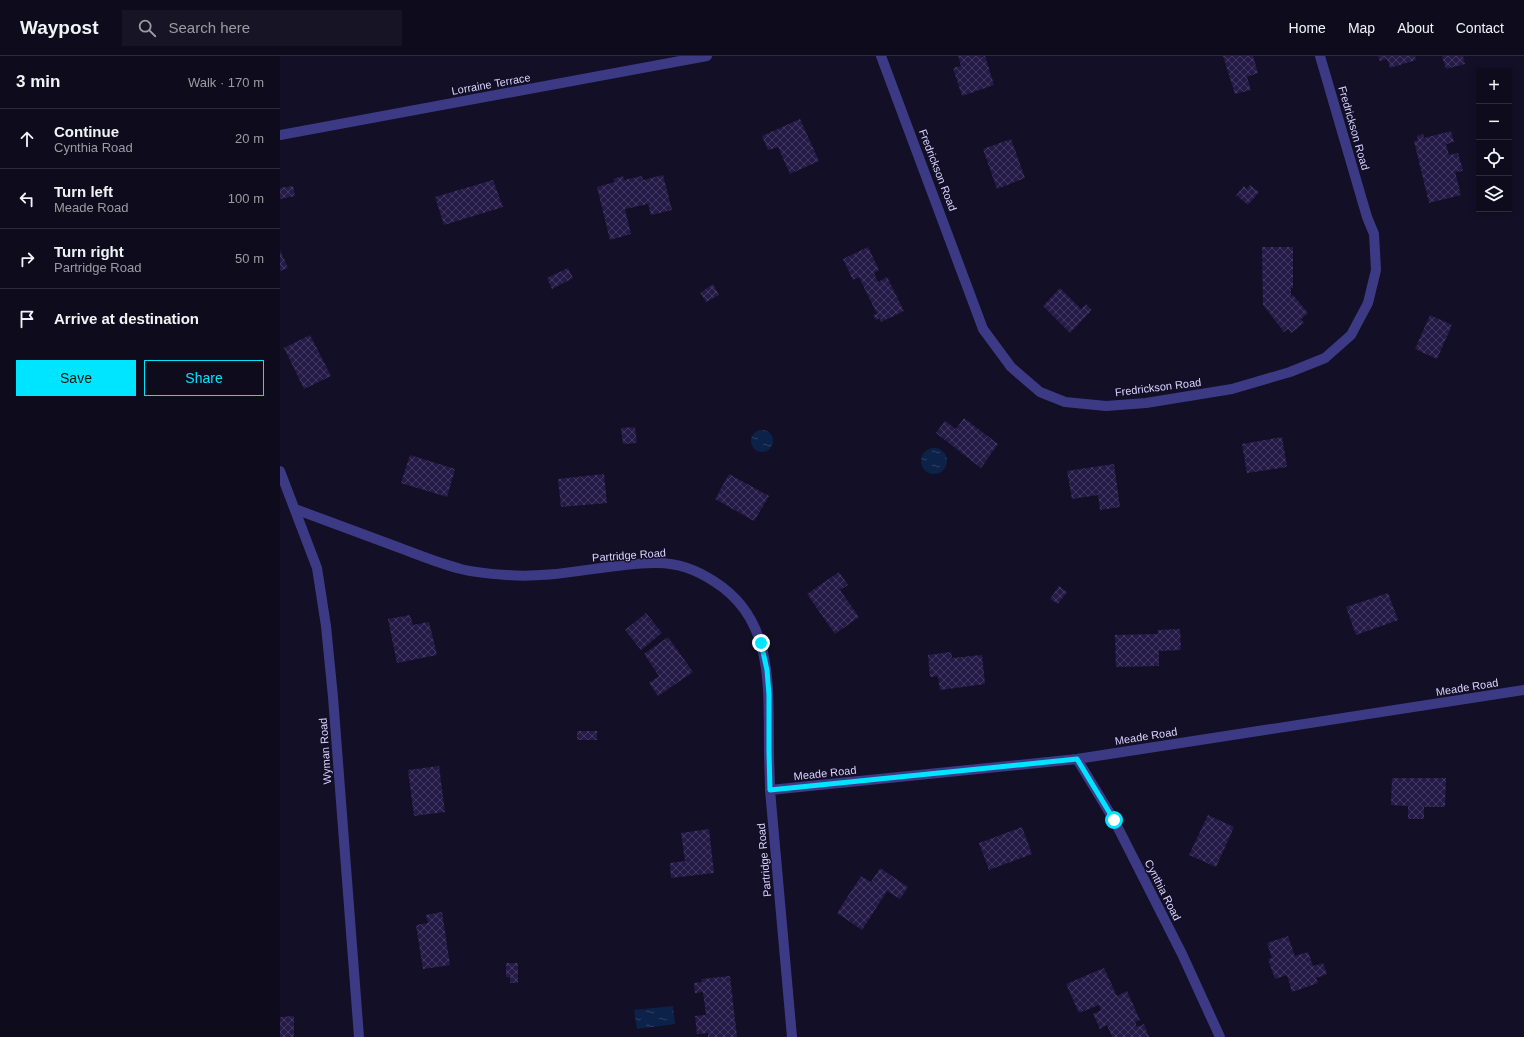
<!DOCTYPE html>
<meta charset="utf-8">
<style>
:root{--surface:#0e0b1c;--page:#171425;--text:#f1f3f6;--muted:#9b9ba3;--line:#2e2b3b;--accent:#00e5ff}
body{margin:0;font-family:Arial,sans-serif;background:var(--page);color:var(--text)}
.controls{position:absolute;right:12px;top:12px;display:grid;overflow:hidden;border-radius:0px;box-shadow:0 2px 6px #0003}
.controls button{width:36px;height:36px;display:grid;place-items:center;padding:0;border:0;border-bottom:1px solid var(--line);background:var(--surface);color:var(--text);font:20px sans-serif}
.stop{position:absolute;width:12px;height:12px;margin:-9px;border:3px solid #00e5ff;border-radius:50%;background:#fff}
.stop.end{background:#00e5ff;border-color:#fff;box-shadow:0 1px 4px #0008}
.list{margin:0;padding:0;list-style:none}
h2{display:flex;justify-content:space-between;align-items:center;height:52px;margin:0;padding:0 16px;font-size:17px}
h2 small{font-size:13px;font-weight:400;color:var(--muted)}
.list li{display:grid;grid-template-columns:26px 1fr auto;gap:12px;align-items:center;box-sizing:border-box;height:60px;padding:0 16px;border-top:1px solid var(--line)}
.list b{display:block;font-size:15px;white-space:nowrap}
.list p{margin:0;font-size:13px;white-space:nowrap;color:var(--muted)}
.list em{font-size:13px;font-style:normal;color:var(--muted)}
.actions{display:flex;gap:8px;padding:12px 16px}
.actions a{flex:1;padding:9px 0;border:1px solid var(--accent);border-radius:0px;text-align:center;font-size:14px;color:var(--accent)}
.actions .main{background:var(--accent);color:#111}
.icon{flex:none;width:22px;height:22px;fill:none;stroke:currentColor;stroke-width:2;stroke-linecap:round;stroke-linejoin:round}
.map{position:relative;flex:none;width:1244px;height:981px;overflow:hidden}
header{display:flex;align-items:center;gap:24px;box-sizing:border-box;height:56px;padding:0 20px;background:var(--surface);border-bottom:1px solid var(--line)}
header strong{font-size:19px}
nav{display:flex;gap:22px;margin-inline-start:auto;font-size:14px}
.search{width:280px;height:36px;background:var(--page);display:flex;align-items:center;gap:10px;box-sizing:border-box;padding:0 14px;border-radius:0px;color:var(--muted);font-size:15px}
main{display:flex}
aside{flex:1;background:var(--surface)}
.map>svg:first-child{display:block}
</style>
<header>
<strong>Waypost</strong>
<div class="search"><svg class="icon" aria-label="search" viewBox="0 0 24 24"><circle cx="10" cy="10" r="6"/><path d="M15 15l6 6"/></svg>Search here</div>
<nav><a>Home</a><a>Map</a><a>About</a><a>Contact</a></nav>
</header>
<main>
<aside>
<h2>3 min<small>Walk · 170 m</small></h2>
<ul class="list">
<li><svg class="icon" aria-label="ahead" viewBox="0 0 24 24"><path d="M12 20V5M6 11l6-6 6 6"/></svg><div><b>Continue</b><p>Cynthia Road</p></div><em>20 m</em></li>
<li><svg class="icon" aria-label="left" viewBox="0 0 24 24"><path d="M17 20v-9H6M10 6l-5 5 5 5"/></svg><div><b>Turn left</b><p>Meade Road</p></div><em>100 m</em></li>
<li><svg class="icon" aria-label="right" viewBox="0 0 24 24"><path d="M7 20v-9h11M14 6l5 5-5 5"/></svg><div><b>Turn right</b><p>Partridge Road</p></div><em>50 m</em></li>
<li><svg class="icon" aria-label="arrive" viewBox="0 0 24 24"><path d="M6 21V4h12l-3 4 3 4H6"/></svg><div><b>Arrive at destination</b></div></li>
</ul>
<div class="actions"><a class="main">Save</a><a>Share</a></div>
</aside>
<div class="map">
<svg width="1244" height="981" viewBox="0 0 1244 981">
<defs>
<pattern id="water-ripples" width="26" height="14" patternUnits="userSpaceOnUse"><rect width="26" height="14" fill="#0c2248"/><path d="M2 4q2-2 4 0t4 0M15 11q2-2 4 0t4 0" fill="none" stroke="#2f4163"/></pattern>
<pattern id="building-cross-hatch" width="8" height="8" patternUnits="userSpaceOnUse"><rect width="8" height="8" fill="#241b47"/><path d="M0 0l8 8M0 8l8-8" fill="none" stroke="#433b63"/></pattern>
</defs>
<rect width="100%" height="100%" fill="#130f26"/>
<!-- water -->
<path fill="url(#water-ripples)" d="M471 385a11 11 0 1 1 22 0a11 11 0 1 1-22 0Z
M641 405a13 13 0 1 1 26 0a13 13 0 1 1-26 0Z
M393,950L395,968L357,973L354,954Z"/>
<!-- building -->
<path fill="url(#building-cross-hatch)" d="M678,0H701L702,1L705,0L714,29L682,40L673,12L681,10Z
M943,0H973L978,17L967,21L971,34L955,38Z
M1098,0H1135L1136,4L1110,12L1107,3L1100,5Z
M1162,0H1183L1185,8L1166,13Z
M520,63L539,105L510,118L498,91L488,94L482,80Z
M1171,75L1174,86L1166,88L1169,99L1178,97L1183,115L1175,116L1181,139L1149,147L1134,85L1138,84L1137,80L1143,78L1144,82Z
M731,83L745,122L717,133L703,93Z
M383,119L392,154L371,159L368,148L345,153L351,178L330,184L317,131L335,126L333,123L343,120L344,124L362,120L363,124Z
M213,124L223,151L164,169L155,141Z
M970,129L979,136L968,149L956,139L964,130L967,133Z
M13,130L15,140L0,143V132Z
M588,191L599,214L594,217L598,226L607,221L624,255L601,266L600,262L596,264L593,259L597,258L579,221L573,224L563,203Z
M982,191H1013V232H1011V240L1013,239L1028,257L1021,263L1024,267L1011,277L1008,273L1004,276L983,249Z
M0,194L8,212L0,215Z
M288,212L293,222L272,233L267,222Z
M433,228L439,239L426,246L420,237Z
M780,232L801,253L806,248L812,254L790,277L763,250Z
M1150,259L1172,269L1157,303L1135,293Z
M30,279L51,320L24,333L4,292Z
M684,362L718,388L701,412L656,377L665,365L676,373Z
M355,371L357,387L343,388L341,372Z
M1002,381L1007,411L967,417L962,388Z
M130,399L175,413L167,441L121,427Z
M834,408L840,451L820,454L818,439L792,443L787,415Z
M324,418L327,447L281,451L278,423Z
M449,418L489,440L474,465L435,443Z
M559,516L568,529L560,534L579,561L555,578L527,538Z
M779,530L787,536L778,548L770,543Z
M1108,537L1118,564L1076,579L1066,551Z
M366,557L382,577L361,594L345,574Z
M130,559L133,569L149,566L157,599L117,607L108,563Z
M900,573L901,594L879,595V610L836,611L835,579L878,578V574Z
M388,581L413,616L378,640L369,627L379,620L364,598Z
M671,596L672,602L702,599L705,628L660,634L658,620L650,621L648,599Z
M297,675H317V684H297Z
M159,710L165,756L134,760L128,714Z
M1112,722H1166L1165,751H1144V763H1128V750L1111,749Z
M928,759L954,771L936,811L909,799Z
M742,771L752,798L709,814L699,787Z
M429,773L434,817L391,822L390,807L405,805L401,777Z
M600,812L628,831L620,843L607,835L582,874L557,857L581,820L591,826Z
M162,856L170,909L143,913L136,869L148,867L146,859Z
M1008,880L1015,900L1028,896L1033,910L1043,907L1047,918L1036,922L1038,927L1012,936L1007,919L995,923L988,903L992,902L987,887Z
M226,907H238V927H230V921H226Z
M824,912L837,940L847,935L860,964L855,966L857,971L864,968L869,981H832L827,969L820,973L813,958L821,954L819,949L799,957L786,928Z
M450,920L457,981H428V977L417,978L415,960L426,959L423,936L415,937L414,927L422,926L421,923Z
M14,960V981H0V961Z"/>
<g fill="none" stroke-linecap="round" stroke-linejoin="round">
<!-- street -->
<path stroke="#3d3a85" stroke-width="10" d="M601,0L703,273L731,311L760,336L785,346L826,350L866,347L952,333L1010,316L1045,302L1071,279L1088,247L1096,214L1094,178L1087,161L1040,0
M0,79L427,0
M0,415L37,512L46,570L53,641L79,981
M15,453C47,465 80,477 112,489C134,497 157,507 181,513C196,517 212,518 227,519C276,523 324,508 373,507C396,506 416,513 435,526C495,564 488,633 489,695C489,708 490,721 490,734L512,981
M797,703L834,764L902,898L940,981
M490,734L797,703L1244,634"/>
</g>
<g fill="none" stroke-linecap="round" stroke-linejoin="round">
<!-- route -->
<path stroke="#00e5ff" stroke-width="5" d="M481,587L487,614L489,639V696L490,734L797,703L834,764"/>
</g>
<g text-anchor="middle" dominant-baseline="central" stroke-width="3" stroke-linejoin="round" paint-order="stroke">
<!-- street labels -->
<g font-size="11" fill="#d9d4ff" stroke="#130f26">
<text transform="translate(211 28) rotate(-10)">Lorraine Terrace</text>
<text transform="translate(1074 72) rotate(74)">Fredrickson Road</text>
<text transform="translate(658 114) rotate(69)">Fredrickson Road</text>
<text transform="translate(878 331) rotate(-7)">Fredrickson Road</text>
<text transform="translate(349 499) rotate(-4)">Partridge Road</text>
<text transform="translate(1187 631) rotate(-9)">Meade Road</text>
<text transform="translate(866 680) rotate(-9)">Meade Road</text>
<text transform="translate(45 695) rotate(-94)">Wyman Road</text>
<text transform="translate(545 717) rotate(-6)">Meade Road</text>
<text transform="translate(484 804) rotate(-95)">Partridge Road</text>
<text transform="translate(883 834) rotate(63)">Cynthia Road</text>
</g>
</g>
</svg>
<div class="controls">
<button>+</button>
<button>−</button>
<button><svg class="icon" aria-label="locate" viewBox="0 0 24 24"><circle cx="12" cy="12" r="6"/><path d="M12 2v4M12 18v4M2 12h4M18 12h4"/></svg></button>
<button><svg class="icon" aria-label="layers" viewBox="0 0 24 24"><path d="M12 4l9 5-9 5-9-5zM3 14l9 5 9-5"/></svg></button>
</div>
<div class="stop" style="left:834px;top:764px"></div>
<div class="stop end" style="left:481px;top:587px"></div>
</div>
</main>
